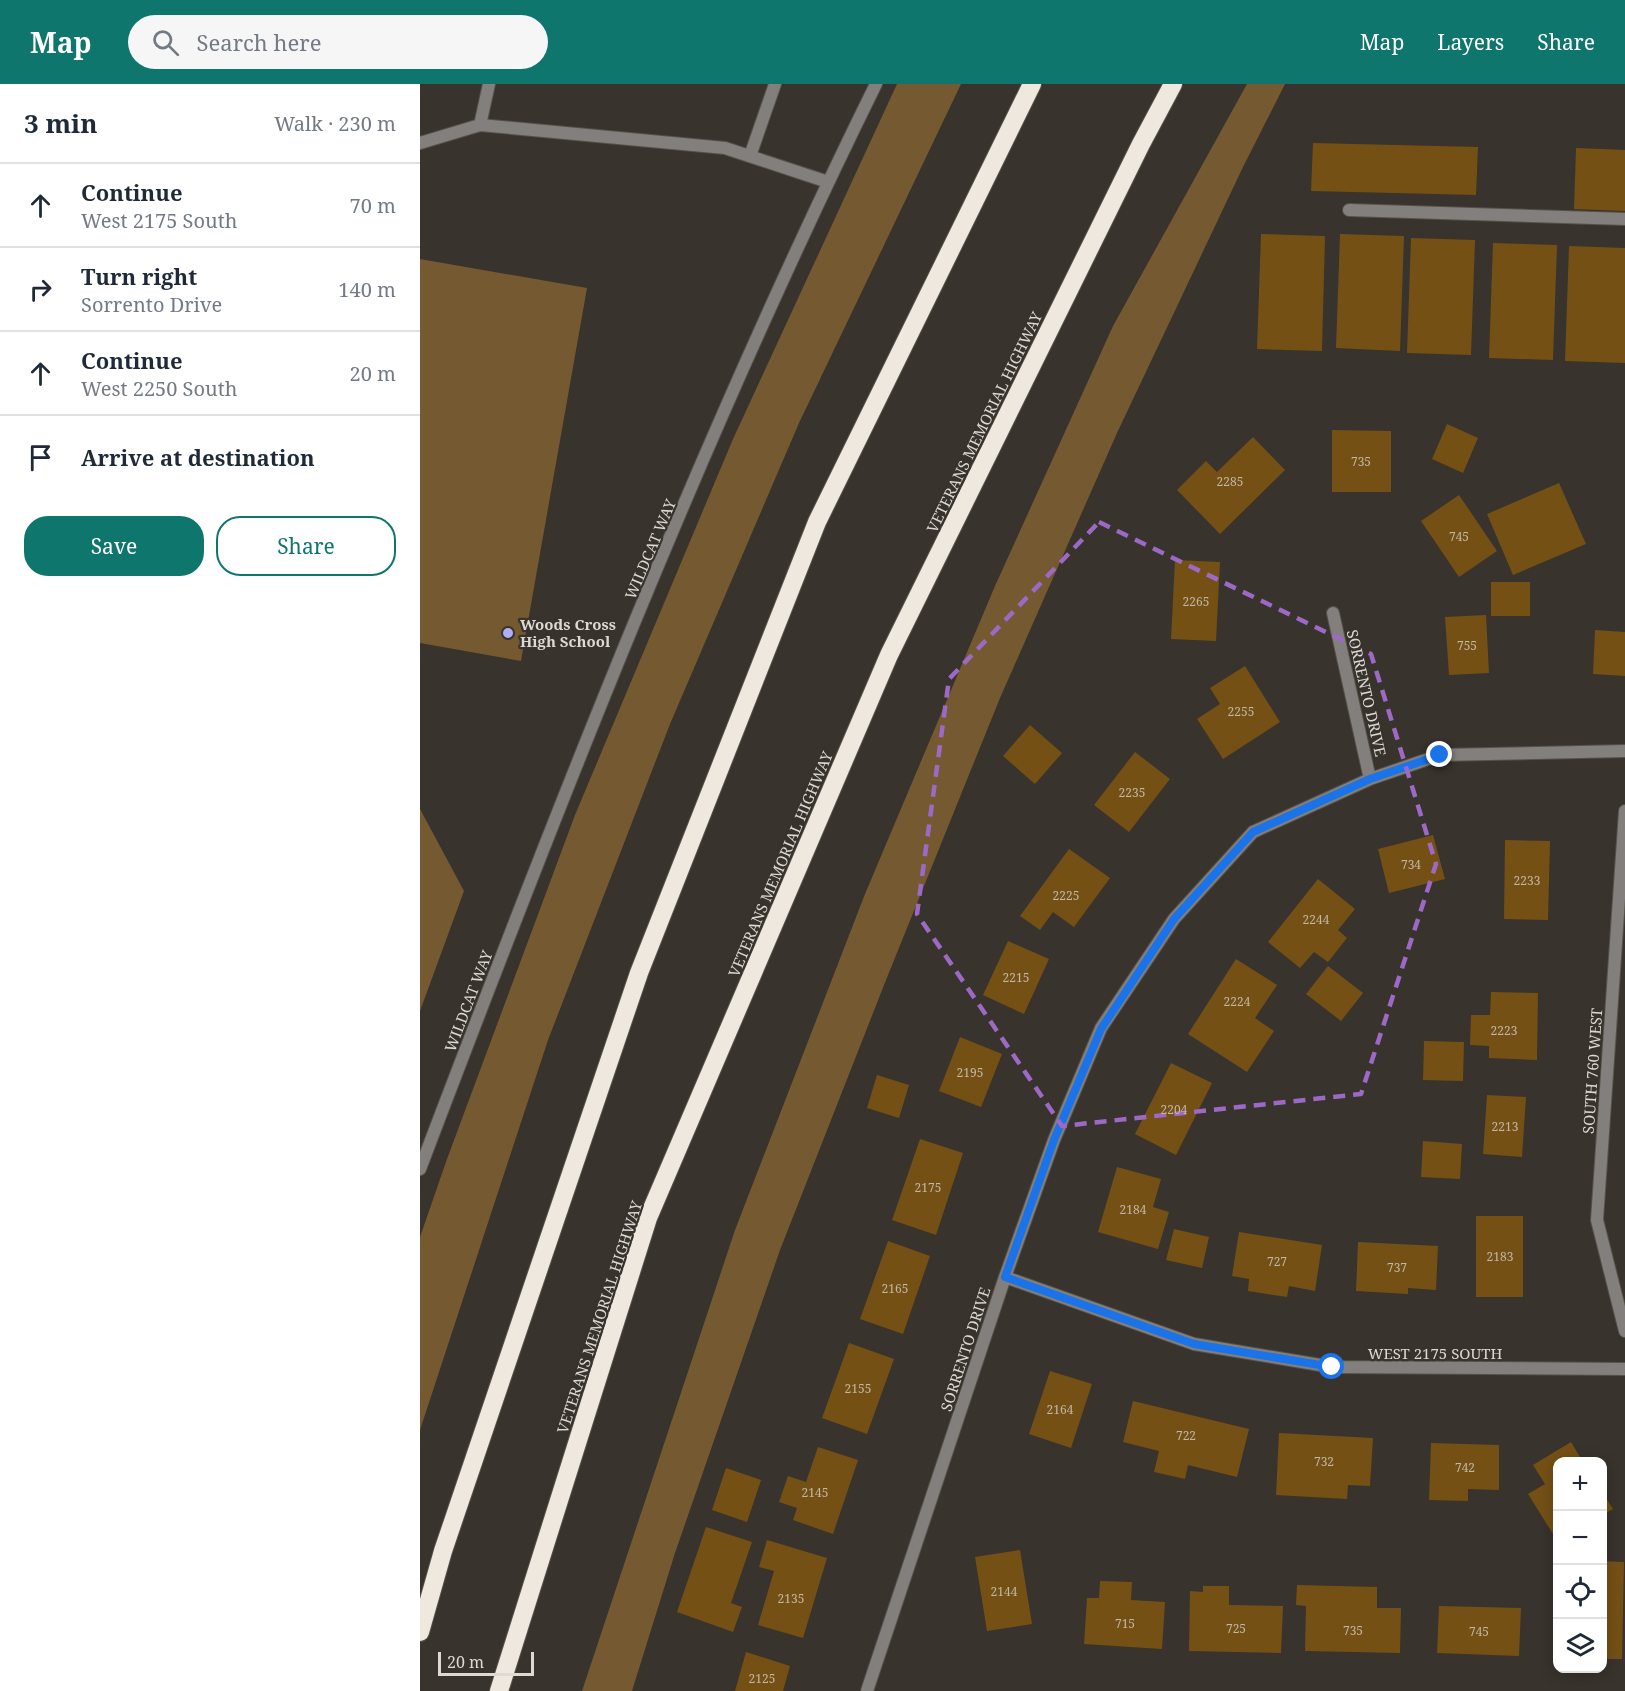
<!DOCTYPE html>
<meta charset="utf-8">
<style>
:root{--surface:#fff;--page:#f6f6f7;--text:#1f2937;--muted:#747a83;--line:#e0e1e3;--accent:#0f766e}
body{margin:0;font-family:"Noto Serif",serif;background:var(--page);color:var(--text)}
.controls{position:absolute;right:18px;bottom:18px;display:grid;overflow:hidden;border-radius:12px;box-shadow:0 3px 15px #0003}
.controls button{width:54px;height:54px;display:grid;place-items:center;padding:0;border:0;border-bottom:2px solid var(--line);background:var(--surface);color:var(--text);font:30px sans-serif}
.scale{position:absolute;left:18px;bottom:15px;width:96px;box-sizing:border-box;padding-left:6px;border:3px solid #ddd9d5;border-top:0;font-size:16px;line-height:21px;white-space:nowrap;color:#ddd9d5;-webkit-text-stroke:4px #38332c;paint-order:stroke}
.stop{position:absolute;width:18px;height:18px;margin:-14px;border:4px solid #1a73e8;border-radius:50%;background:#fff}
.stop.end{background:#1a73e8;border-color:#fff;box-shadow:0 2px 6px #0008}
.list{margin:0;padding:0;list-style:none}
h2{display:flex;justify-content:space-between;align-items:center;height:78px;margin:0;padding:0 24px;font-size:26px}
h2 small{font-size:20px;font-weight:400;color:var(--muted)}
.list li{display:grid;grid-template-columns:39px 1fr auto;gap:18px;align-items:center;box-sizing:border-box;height:84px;padding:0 24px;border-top:2px solid var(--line)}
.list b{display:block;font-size:22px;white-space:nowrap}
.list p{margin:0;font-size:20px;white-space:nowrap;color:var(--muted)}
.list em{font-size:20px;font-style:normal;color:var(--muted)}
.actions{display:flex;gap:12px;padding:18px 24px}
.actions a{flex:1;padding:14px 0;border:2px solid var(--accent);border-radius:24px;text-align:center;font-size:21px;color:var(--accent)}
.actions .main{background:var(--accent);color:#fff}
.icon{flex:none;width:33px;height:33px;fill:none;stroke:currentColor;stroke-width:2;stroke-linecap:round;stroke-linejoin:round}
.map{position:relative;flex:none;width:1205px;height:1607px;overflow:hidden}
header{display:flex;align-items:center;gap:36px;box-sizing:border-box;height:84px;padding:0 30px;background:var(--accent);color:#fff}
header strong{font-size:28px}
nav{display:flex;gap:33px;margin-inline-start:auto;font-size:21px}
.search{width:420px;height:54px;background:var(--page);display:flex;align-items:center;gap:15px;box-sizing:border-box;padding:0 21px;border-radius:33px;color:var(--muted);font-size:22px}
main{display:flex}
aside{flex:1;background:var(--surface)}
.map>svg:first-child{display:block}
</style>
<header>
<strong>Map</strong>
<div class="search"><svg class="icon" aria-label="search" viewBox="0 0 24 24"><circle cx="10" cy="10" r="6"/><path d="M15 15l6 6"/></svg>Search here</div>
<nav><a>Map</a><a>Layers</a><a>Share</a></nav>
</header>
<main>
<aside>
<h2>3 min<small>Walk · 230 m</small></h2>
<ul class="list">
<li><svg class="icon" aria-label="ahead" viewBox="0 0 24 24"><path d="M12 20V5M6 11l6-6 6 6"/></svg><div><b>Continue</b><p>West 2175 South</p></div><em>70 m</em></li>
<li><svg class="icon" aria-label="right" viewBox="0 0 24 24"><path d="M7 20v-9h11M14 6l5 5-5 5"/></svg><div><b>Turn right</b><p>Sorrento Drive</p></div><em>140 m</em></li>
<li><svg class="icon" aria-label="ahead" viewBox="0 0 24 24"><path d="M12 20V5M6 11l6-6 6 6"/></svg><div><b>Continue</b><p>West 2250 South</p></div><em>20 m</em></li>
<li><svg class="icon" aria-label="arrive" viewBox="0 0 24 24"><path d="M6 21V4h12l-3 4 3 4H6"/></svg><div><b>Arrive at destination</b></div></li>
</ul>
<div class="actions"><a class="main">Save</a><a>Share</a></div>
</aside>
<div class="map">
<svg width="1205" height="1607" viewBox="0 0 1205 1607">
<rect width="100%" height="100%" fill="#38332c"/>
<!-- green -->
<path fill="#755930" d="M477,0H541L379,339L250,640L128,956L0,1346V1153L27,1075L155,731L313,355Z
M827,0H865L823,83L697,349L580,614L466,896L360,1166L255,1469L212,1607H162L315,1146L445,810L575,502L693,242Z
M0,175L167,204L101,577L0,559Z
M0,725L44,807L0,927Z"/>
<!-- building -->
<path fill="#745015" d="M893,59L1058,63L1056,111L891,107Z
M1156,64L1205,66V127L1154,125Z
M841,150L905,152L902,267L837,265Z
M920,150L984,152L980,267L916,264Z
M991,154L1055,156L1051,271L987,269Z
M1073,159L1137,161L1133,276L1069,274Z
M1149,162L1205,164V279L1145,277Z
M1027,340L1058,354L1043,389L1012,375Z
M912,346L971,347V408H912Z
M833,353L865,386L800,450L757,406L786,377L797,388Z
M1139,399L1166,460L1093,491L1067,430Z
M1039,411L1077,467L1039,493L1001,437Z
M755,476L800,478L796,557L751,555Z
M1071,498H1110V532H1071Z
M1066,531L1069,589L1029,591L1025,533Z
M1175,546L1205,548V592L1173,590Z
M825,582L860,638L803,675L777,635L800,620L790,604Z
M610,641L642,669L615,700L583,672Z
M715,668L750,695L709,748L674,721Z
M1013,751L1025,795L969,809L958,765Z
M1085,756L1130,757L1128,836L1084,835Z
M649,765L690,794L654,843L633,828L620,846L600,832Z
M898,795L935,825L918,846L927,854L908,878L894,868L880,884L848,858Z
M588,857L629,875L604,930L563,911Z
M816,875L857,901L835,934L854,947L827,988L768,950Z
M908,882L943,909L921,937L886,910Z
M1071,908L1118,909L1117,976L1069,974V962L1050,961L1051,931H1070Z
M540,953L582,970L561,1023L519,1007Z
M1004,957L1044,958L1043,997L1003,996Z
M751,979L792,999L756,1071L715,1050Z
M457,991L489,1001L479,1034L447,1024Z
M1067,1011L1106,1013L1102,1073L1063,1070Z
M500,1055L543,1069L516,1151L472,1136Z
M1003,1057L1042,1060L1040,1095L1001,1093Z
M697,1083L741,1095L733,1123L749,1128L738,1165L678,1148Z
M1056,1132H1103V1213H1056Z
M754,1145L789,1153L782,1184L746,1176Z
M819,1148L902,1161L895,1207L869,1202L867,1213L828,1207L829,1195L812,1192Z
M468,1157L510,1172L483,1250L440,1235Z
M938,1158L1018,1162L1016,1206L988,1204V1210L936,1207Z
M429,1259L474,1275L447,1350L402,1334Z
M630,1287L672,1300L651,1364L609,1350Z
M713,1317L829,1345L817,1393L768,1381L765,1395L734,1388L739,1367L703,1358Z
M859,1349L953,1354L950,1402L928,1401L927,1415L856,1411Z
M1151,1358L1163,1378H1138V1458L1108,1410L1125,1400L1113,1381Z
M1011,1359L1079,1361V1406L1048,1405V1417L1009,1416Z
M398,1363L438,1376L413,1450L373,1436L377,1424L359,1418L368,1392L386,1398Z
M306,1384L341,1396L327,1438L292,1426Z
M1182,1408L1193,1425L1182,1431Z
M286,1443L332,1458L311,1519L322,1523L313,1548L257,1528Z
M347,1456L407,1474L383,1554L338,1541L354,1487L339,1483Z
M600,1466L612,1540L567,1547L555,1473Z
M1182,1477L1204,1478L1202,1575H1182Z
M680,1497L712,1498L711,1516L745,1518L742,1565L664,1560L667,1514H679Z
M877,1501L957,1503V1524H981L980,1569L885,1567L886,1522L876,1521Z
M783,1502H809V1521L863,1522L861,1569L769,1567L770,1507L783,1508Z
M1019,1522L1101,1524L1099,1572L1017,1569Z
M326,1568L370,1582L363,1607H315Z"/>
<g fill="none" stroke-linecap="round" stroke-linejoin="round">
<!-- service casing -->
<g stroke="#56514a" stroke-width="14">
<path id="service" d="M69,0L60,41L305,64L408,98
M0,59L60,41
M330,72L355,0
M929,126L1205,135"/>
</g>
<!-- minor casing -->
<g stroke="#56514a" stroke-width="14">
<path id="minor" d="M913,529L950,695
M1205,727L1177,1136L1205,1247
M585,1193L774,1260L912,1283L1205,1285
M447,1607L585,1193L634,1056L681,944L754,835L833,748L950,695L1020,671L1205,667"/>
</g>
<!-- tertiary casing -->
<g stroke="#56514a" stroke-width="14">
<path id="tertiary" d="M0,1085C139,719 282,352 456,0"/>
</g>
<!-- motorway casing -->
<g stroke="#56514a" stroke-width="20">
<path id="motorway" d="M0,1548L23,1467L219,889L397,438L612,0
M79,1607L228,1134L469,571L721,60L753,0"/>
</g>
<!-- service -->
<use href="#service" stroke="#827f7c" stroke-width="12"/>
<!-- minor -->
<use href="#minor" stroke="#827f7c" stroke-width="12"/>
<!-- tertiary -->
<use href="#tertiary" stroke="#827f7c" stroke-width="12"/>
<!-- motorway -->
<use href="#motorway" stroke="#eee8df" stroke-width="18"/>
</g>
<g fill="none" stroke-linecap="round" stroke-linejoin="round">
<!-- route -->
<path stroke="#1a73e8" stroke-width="8" d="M912,1283L774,1260L585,1193L634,1056L681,945L754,835L833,748L950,695L1020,671"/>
</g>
<!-- marked area -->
<path fill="none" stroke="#9d69c7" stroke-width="4.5" stroke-dasharray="12 8" stroke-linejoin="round" d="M679,438L951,570L1016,780L941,1010L642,1042L497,830L529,595Z"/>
<!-- markers -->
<circle fill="#b0aefa" stroke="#38332c" stroke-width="2" cx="88" cy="549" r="6"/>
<g text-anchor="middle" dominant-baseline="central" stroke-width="4.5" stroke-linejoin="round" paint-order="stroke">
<!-- number labels -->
<g font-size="12" fill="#c3b7a5">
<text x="941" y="377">735</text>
<text x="810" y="397">2285</text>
<text x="1039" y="452">745</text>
<text x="776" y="517">2265</text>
<text x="1047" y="561">755</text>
<text x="821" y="627">2255</text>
<text x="712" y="708">2235</text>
<text x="991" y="780">734</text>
<text x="1107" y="796">2233</text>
<text x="646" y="811">2225</text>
<text x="896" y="835">2244</text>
<text x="596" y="893">2215</text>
<text x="817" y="917">2224</text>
<text x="1084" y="946">2223</text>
<text x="550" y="988">2195</text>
<text x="754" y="1025">2204</text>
<text x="1085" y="1042">2213</text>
<text x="508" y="1103">2175</text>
<text x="713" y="1125">2184</text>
<text x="1080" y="1172">2183</text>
<text x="857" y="1177">727</text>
<text x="977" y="1183">737</text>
<text x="475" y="1204">2165</text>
<text x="438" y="1304">2155</text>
<text x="640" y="1325">2164</text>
<text x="766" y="1351">722</text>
<text x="904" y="1377">732</text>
<text x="1045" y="1383">742</text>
<text x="395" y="1408">2145</text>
<text x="584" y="1507">2144</text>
<text x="371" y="1514">2135</text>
<text x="705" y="1539">715</text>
<text x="816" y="1544">725</text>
<text x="933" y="1546">735</text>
<text x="1059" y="1547">745</text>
<text x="342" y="1594">2125</text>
</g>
<!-- street labels -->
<g font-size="15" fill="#ddd9d5" stroke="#38332c">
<text transform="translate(564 338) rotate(-64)">VETERANS MEMORIAL HIGHWAY</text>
<text transform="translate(230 465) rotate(-67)">WILDCAT WAY</text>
<text transform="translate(947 609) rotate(77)">SORRENTO DRIVE</text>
<text transform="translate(360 780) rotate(-67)">VETERANS MEMORIAL HIGHWAY</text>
<text transform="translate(48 917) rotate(-69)">WILDCAT WAY</text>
<text transform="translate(1172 987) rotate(-86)">SOUTH 760 WEST</text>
<text transform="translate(179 1233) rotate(-72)">VETERANS MEMORIAL HIGHWAY</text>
<text transform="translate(545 1265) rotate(-72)">SORRENTO DRIVE</text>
<text x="1015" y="1269">WEST 2175 SOUTH</text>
</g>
<!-- poi labels -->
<g font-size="15" font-weight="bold" fill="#ddd9d5" stroke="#38332c" text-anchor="start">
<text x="100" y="540">Woods Cross<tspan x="100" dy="17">High School</tspan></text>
</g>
</g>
</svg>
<div class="controls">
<button>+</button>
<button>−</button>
<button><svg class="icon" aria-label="locate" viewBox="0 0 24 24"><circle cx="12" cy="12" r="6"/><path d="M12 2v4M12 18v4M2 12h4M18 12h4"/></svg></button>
<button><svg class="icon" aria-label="layers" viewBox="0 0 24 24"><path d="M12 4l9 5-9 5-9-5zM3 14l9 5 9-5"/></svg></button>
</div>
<div class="scale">20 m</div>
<div class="stop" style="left:912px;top:1283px"></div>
<div class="stop end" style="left:1020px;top:671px"></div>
</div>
</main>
